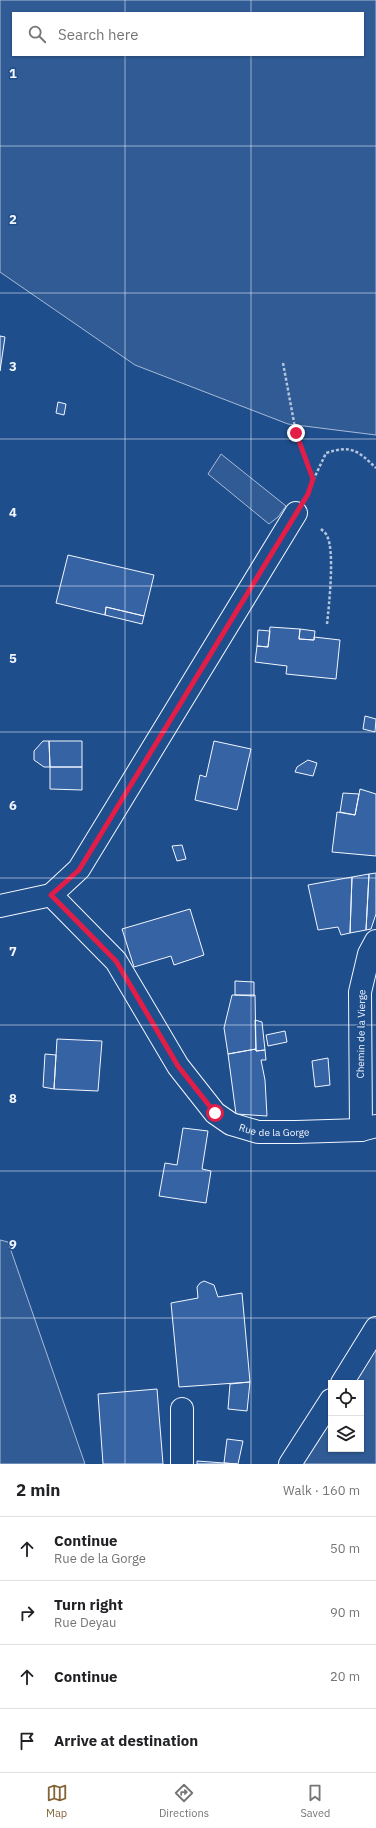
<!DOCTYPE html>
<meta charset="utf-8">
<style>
:root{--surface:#fff;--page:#f2f2f2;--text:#202124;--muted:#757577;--line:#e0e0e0;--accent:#846436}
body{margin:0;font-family:"IBM Plex Sans",sans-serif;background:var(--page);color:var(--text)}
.controls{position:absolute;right:12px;bottom:12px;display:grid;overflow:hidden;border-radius:0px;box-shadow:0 1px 3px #0004}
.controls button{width:36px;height:36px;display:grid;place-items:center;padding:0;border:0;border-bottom:1px solid var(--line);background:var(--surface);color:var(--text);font:20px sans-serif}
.stop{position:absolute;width:12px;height:12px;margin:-9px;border:3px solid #e11d48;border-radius:50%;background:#fff}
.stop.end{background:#e11d48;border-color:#fff;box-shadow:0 1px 4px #0008}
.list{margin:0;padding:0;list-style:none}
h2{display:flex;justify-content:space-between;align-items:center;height:52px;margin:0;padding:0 16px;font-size:17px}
h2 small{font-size:13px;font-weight:400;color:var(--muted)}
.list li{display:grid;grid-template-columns:26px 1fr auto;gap:12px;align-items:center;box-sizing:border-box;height:64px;padding:0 16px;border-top:1px solid var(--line)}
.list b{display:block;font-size:15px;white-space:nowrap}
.list p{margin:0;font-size:13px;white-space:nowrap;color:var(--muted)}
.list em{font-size:13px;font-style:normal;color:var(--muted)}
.icon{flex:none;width:22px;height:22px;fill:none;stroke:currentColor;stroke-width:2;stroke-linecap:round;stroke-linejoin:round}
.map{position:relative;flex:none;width:376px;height:1464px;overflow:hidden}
.search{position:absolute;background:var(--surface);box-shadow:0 1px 3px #0004;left:12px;right:12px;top:12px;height:44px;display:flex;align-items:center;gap:10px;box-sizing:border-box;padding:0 14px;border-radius:0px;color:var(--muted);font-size:15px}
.sheet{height:308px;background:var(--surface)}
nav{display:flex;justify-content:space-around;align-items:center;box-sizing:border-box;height:56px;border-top:1px solid var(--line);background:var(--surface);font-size:11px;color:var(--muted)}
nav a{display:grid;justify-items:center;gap:2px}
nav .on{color:var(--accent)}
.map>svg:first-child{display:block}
</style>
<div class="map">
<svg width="376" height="1464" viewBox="0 0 376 1464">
<rect width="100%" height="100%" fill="#1f4e8c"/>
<!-- built -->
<path fill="#305b95" stroke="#a8bbd7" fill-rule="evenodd" d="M0,0H376V435L288,424L135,365L0,272ZM13,13H363V55H13Z
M221,454L286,506L278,517L269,524L208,474Z
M0,1240L8,1242L85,1464H0Z
M376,1347V1464H297L331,1414V1449H361V1383H352Z"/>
<!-- building -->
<path fill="#3563a3" stroke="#f2f6ff" d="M0,336L5,337L0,371Z
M58,402L66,404L64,415L56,413Z
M68,555L154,575L144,616L106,607L105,615L56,603Z
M106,607L144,616L142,624L105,615Z
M270,627L300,629L299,639L314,640V637L340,640L336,679L286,674L287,666L255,662L257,646L268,647Z
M300,629L315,631L314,640L299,639Z
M258,630L270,631L268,647L257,646Z
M365,716L376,719L375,732L363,729Z
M43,741H49L50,767H44L34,760V751Z
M49,741H82V767H50Z
M214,741L251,749L237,810L195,800L200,775L206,777Z
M308,760L317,763L313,776L295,772L297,767Z
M50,767H82V790L50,789Z
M360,789L376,794V856L332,852L337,812L355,815Z
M343,793L359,794L355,815L340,812Z
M182,845L186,859L177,861L172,846Z
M376,873V914L371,929L366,930L369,874Z
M369,874L366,930L350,933L352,877Z
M352,877L350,933L341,935L338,927L318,930L308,885Z
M190,909L204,955L174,965L171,956L134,967L122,929Z
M235,981L254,982V996L235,995Z
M232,995H255L256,1049L228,1054L224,1028Z
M255,1020L262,1022L265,1050L256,1051Z
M285,1031L287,1042L268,1046L266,1035Z
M57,1039L102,1041L98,1091L54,1089Z
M256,1049V1051L265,1050L266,1060H261L265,1080L267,1116L236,1114L228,1054Z
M45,1054L56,1055L54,1089L43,1087Z
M328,1058L330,1085L315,1087L312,1061Z
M183,1128L208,1131L202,1169L211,1171L206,1203L159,1196L165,1163L177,1165Z
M204,1281L214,1285L218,1297L242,1293L250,1382L179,1387L171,1303L198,1298L197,1287L200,1283Z
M250,1382L247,1411L228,1409L230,1384Z
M157,1389L163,1464H103L98,1394Z
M227,1439L243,1441L238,1464L224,1463Z
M197,1461L224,1463L237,1464H197Z"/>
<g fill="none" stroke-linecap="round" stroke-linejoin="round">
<!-- minor casing -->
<g stroke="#f2f6ff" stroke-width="24">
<g id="minor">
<path d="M51,895L79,869L296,513"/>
<path id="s1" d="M51,895L116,961L178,1066L215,1113L231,1124L258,1132H296L361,1130L376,1126"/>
<path d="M0,906L51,895"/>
<path d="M361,1130L360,992L369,954L376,941"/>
<path d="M342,1383L376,1328"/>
<path d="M182,1464V1409"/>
<path d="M290,1464L331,1400"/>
</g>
</g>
<!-- path -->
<path stroke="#b3c4dc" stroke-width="2.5" stroke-dasharray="3 2" stroke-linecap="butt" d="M283,363L296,433L313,479
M309,489L326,453C352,445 357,450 376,468
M321,529C323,531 326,533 327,536C335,550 329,606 327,624"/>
<!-- minor -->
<use href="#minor" stroke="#1f4e8c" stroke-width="22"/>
</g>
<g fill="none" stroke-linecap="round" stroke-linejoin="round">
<!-- route -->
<path stroke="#e11d48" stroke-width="5" d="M215,1113L178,1066L116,961L51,895L79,870L308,494L313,479L296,433"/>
</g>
<!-- grid -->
<path fill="none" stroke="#f2f6ff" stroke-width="1" stroke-opacity="0.55" d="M125,0V13M251,0V13M125,55V1464M251,55V1464M0,146H376M0,293H376M0,439H376M0,586H376M0,732H376M0,878H376M0,1025H376M0,1171H376M0,1318H376"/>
<g text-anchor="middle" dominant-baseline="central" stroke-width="3" stroke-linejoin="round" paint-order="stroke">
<!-- street labels -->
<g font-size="10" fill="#f2f6ff" stroke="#1f4e8c">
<text transform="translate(361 1034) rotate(-89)">Chemin de la Vierge</text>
<text stroke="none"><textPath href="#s1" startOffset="338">Rue de la Gorge</textPath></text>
</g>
</g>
<g font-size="13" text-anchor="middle" font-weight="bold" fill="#f2f6ff" stroke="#1f4e8c" stroke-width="3" stroke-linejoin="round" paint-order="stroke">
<text x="13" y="78">1</text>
<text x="13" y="224">2</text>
<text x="13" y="371">3</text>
<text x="13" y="517">4</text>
<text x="13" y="663">5</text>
<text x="13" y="810">6</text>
<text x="13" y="956">7</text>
<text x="13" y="1103">8</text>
<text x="13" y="1249">9</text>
</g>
</svg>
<div class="controls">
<button><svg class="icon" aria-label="locate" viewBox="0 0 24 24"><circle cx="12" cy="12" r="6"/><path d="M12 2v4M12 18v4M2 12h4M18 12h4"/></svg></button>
<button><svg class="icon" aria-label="layers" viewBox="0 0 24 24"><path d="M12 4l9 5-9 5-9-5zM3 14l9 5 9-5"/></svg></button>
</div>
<div class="stop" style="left:215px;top:1113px"></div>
<div class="stop end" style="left:296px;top:433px"></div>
<div class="search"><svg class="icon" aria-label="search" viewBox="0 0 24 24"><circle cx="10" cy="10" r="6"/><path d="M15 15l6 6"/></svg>Search here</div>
</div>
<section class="sheet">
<h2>2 min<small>Walk · 160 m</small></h2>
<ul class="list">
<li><svg class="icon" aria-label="ahead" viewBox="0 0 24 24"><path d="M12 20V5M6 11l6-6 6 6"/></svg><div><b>Continue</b><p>Rue de la Gorge</p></div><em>50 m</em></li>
<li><svg class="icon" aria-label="right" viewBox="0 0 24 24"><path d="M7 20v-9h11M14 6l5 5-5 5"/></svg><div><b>Turn right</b><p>Rue Deyau</p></div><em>90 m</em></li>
<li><svg class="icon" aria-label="ahead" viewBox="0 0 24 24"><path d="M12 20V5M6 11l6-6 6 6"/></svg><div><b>Continue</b></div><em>20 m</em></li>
<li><svg class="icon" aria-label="arrive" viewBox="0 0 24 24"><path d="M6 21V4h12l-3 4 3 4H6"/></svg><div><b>Arrive at destination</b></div></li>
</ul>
</section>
<nav>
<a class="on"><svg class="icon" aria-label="map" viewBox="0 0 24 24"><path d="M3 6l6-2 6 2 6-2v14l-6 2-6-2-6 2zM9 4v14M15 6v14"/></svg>Map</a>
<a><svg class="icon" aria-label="directions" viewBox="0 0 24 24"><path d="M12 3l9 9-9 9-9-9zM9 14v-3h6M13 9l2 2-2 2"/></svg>Directions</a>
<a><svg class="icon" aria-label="saved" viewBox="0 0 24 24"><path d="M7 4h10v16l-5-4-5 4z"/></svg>Saved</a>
</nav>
